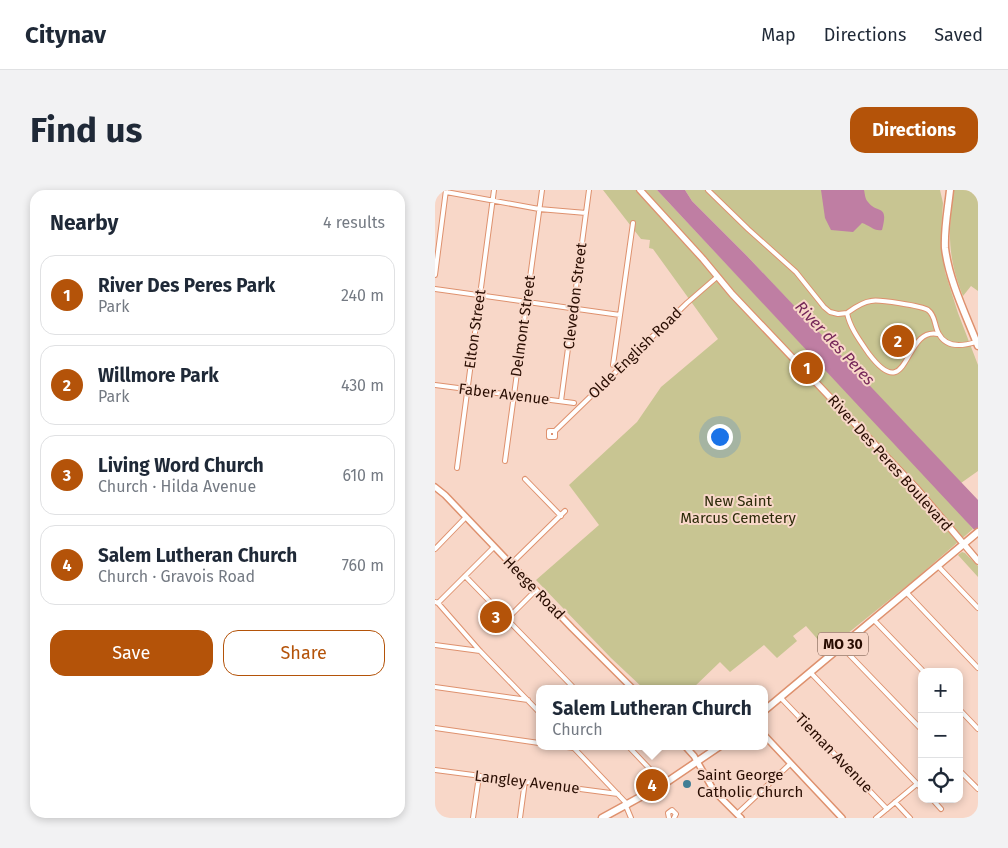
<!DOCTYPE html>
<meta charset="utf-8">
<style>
:root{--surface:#fff;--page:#f2f2f3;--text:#1f2937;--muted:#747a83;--line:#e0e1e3;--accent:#b45309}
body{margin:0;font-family:"Fira Sans",sans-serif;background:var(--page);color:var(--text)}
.controls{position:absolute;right:15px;bottom:15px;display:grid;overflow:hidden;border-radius:10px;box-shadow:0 2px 8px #0003}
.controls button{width:45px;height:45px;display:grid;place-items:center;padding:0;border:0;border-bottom:1px solid var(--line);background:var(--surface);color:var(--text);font:25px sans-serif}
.you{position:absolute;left:284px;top:246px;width:18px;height:18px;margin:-12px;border:4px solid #fff;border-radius:50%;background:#1a73e8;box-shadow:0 0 0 8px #1a73e833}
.badge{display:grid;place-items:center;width:32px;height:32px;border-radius:50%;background:var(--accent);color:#fff;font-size:16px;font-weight:700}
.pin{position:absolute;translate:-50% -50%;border:2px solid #fff;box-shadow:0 1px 5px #0006}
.popup{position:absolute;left:101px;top:495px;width:232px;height:65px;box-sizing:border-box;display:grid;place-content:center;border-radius:10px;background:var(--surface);filter:drop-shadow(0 1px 4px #0005);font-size:16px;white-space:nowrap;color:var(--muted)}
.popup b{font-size:19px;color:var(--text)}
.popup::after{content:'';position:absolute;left:50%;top:100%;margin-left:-10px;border:10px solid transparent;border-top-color:var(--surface)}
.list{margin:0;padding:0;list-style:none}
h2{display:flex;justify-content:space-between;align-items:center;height:65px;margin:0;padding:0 20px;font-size:21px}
h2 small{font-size:16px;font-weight:400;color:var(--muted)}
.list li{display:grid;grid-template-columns:32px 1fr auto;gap:15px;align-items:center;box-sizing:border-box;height:80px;margin:0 10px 10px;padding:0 10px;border:1px solid var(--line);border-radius:15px}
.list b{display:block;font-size:19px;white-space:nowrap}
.list p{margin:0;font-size:16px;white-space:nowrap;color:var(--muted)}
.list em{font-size:16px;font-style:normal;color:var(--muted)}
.actions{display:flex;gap:10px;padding:15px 20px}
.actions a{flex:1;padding:11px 0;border:1px solid var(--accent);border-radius:15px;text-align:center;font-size:18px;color:var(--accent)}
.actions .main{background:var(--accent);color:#fff}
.icon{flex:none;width:28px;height:28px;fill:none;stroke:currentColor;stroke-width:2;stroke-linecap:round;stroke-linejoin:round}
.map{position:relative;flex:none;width:543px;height:628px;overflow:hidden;border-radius:15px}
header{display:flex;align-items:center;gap:30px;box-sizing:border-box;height:70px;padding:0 25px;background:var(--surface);border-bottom:1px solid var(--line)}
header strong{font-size:24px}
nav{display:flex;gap:28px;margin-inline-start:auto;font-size:18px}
.intro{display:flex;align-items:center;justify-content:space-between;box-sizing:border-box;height:120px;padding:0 30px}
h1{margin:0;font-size:35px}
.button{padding:12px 22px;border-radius:15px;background:var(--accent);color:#fff;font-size:18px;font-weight:700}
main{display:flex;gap:30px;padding:0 30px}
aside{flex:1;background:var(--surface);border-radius:15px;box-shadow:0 2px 8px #0003}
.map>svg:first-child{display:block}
</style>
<header>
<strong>Citynav</strong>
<nav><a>Map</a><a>Directions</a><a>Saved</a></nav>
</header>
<div class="intro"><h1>Find us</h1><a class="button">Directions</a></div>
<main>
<aside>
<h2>Nearby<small>4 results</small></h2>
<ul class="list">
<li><span class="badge">1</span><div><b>River Des Peres Park</b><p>Park</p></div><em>240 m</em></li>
<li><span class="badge">2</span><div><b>Willmore Park</b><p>Park</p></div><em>430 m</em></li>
<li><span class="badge">3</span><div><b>Living Word Church</b><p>Church · Hilda Avenue</p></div><em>610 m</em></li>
<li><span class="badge">4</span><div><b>Salem Lutheran Church</b><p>Church · Gravois Road</p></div><em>760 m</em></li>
</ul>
<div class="actions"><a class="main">Save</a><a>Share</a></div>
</aside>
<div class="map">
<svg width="543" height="628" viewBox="0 0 543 628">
<rect width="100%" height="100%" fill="#f8d7c8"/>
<!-- green -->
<path fill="#c8c592" d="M168,0H222L525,323L538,339L479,390L392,460L371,436L358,446L362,451L342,468L329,455L295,482L285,472L257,499H209L176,468L101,390L164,335L134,295L202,232L226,197L283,149L218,59L214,58L215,50L206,49Z
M250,0H505L508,13L506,43L510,82L523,123L543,175V281L526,293L312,66L257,11Z
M519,0H543V101L536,96L528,106C512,66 513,42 519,0Z
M527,362L530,363L543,376V387L523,365Z"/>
<!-- water -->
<path fill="#bf7ea3" d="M222,0H250L257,11L312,66L543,310V344Z
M386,0H429C430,4 430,9 433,12C443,25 454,13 447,40C440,42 434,35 427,33L418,42L396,40L390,28Z"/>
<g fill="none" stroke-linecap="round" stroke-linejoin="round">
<!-- minor casing -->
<g stroke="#de916e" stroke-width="6">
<path id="minor" d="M273,0L313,39L361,82L389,117L395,122L403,124L412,123C415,138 425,151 434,164C475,218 468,136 503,144
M11,2L104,19L151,23
M0,85L11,0
M0,99L185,125
M412,123C419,118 427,112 436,111C443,109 487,116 493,120C501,126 499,136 504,144C511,158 528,156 541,152
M178,175L198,33
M0,195L139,213
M126,211L154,0
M120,241H114V247H120V241L252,113L282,87
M70,271L107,0
M22,278L59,0
M90,289L126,326
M0,359L31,327
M76,374L130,321
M503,376L543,418
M30,386L137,496
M471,402L543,478
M0,412L3,413L45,461L104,522
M3,413L59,357
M72,429L101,400
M438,429L489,482
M0,455L45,461
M406,456L487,540
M375,482L487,599
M0,497L93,510
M345,507L452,619
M524,519L543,539
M0,538L104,553
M125,556L139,558
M137,556L193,615
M193,556L229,594
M0,580L183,604
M524,580L543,599
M497,609L506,619
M460,612L475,628
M191,616L196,628
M302,624L355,574
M38,628L44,586
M85,628L90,591
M234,628L233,623L237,620L241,624L239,628
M441,628L482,594"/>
</g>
<!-- tertiary casing -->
<g stroke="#de916e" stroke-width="8">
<path id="tertiary" d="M0,297L10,305L137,438L198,499
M330,546L407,628
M250,556L259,566L279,601L306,628"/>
</g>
<!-- secondary casing -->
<g stroke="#de916e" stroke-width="8">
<path id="secondary" d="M205,0L268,69L297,104L483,300L543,371"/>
</g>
<!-- primary casing -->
<g stroke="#de916e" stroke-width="9">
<path id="primary" d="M515,0C513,19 509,38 510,58C514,91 531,125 543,156
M330,520L543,342
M167,628L229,594L285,556"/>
</g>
<!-- minor -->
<use href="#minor" stroke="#fff" stroke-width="4"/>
<!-- tertiary -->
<use href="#tertiary" stroke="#fff" stroke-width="5"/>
<!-- secondary -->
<use href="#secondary" stroke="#fff" stroke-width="5.5"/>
<!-- primary -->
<use href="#primary" stroke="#fff" stroke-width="6"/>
</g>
<!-- markers -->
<circle fill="#417e95" stroke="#f8d7c8" stroke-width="2" cx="252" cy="594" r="5"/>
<g text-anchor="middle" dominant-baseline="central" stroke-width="4" stroke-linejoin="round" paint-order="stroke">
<!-- shield labels -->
<rect fill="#f8d7c8" stroke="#674a3d" stroke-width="1" x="383" y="442.5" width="50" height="23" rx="4"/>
<g font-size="14" font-weight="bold" fill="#290d02">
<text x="408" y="454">MO 30</text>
</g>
<!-- street labels -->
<g font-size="15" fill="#290d02" stroke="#f8d7c8">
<text transform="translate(140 106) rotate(-83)">Clevedon Street</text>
<text transform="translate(88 136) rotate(-82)">Delmont Street</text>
<text transform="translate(40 139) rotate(-82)">Elton Street</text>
<text transform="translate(200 163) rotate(-44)">Olde English Road</text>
<text transform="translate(69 204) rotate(7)">Faber Avenue</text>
<text transform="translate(455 273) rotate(48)">River Des Peres Boulevard</text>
<text transform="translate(99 398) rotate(46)">Heege Road</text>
<text transform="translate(399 563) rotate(46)">Tieman Avenue</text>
<text transform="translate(92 592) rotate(7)">Langley Avenue</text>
</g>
<!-- park labels -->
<g font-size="15" fill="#2d2b0a" stroke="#f8d7c8">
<text x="303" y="311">New Saint<tspan x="303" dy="17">Marcus Cemetery</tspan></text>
</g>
<!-- poi labels -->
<g font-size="15" fill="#290d02" stroke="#f8d7c8" text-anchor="start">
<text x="262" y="585">Saint George<tspan x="262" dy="17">Catholic Church</tspan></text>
</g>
<!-- water labels -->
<g font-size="16" font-style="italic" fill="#742658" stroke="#f8d7c8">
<text transform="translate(400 153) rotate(47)">River des Peres</text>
</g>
</g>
</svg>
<div class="controls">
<button>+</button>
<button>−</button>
<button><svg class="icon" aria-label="locate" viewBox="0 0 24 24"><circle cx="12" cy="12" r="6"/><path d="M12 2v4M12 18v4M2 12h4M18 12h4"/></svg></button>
</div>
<div class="you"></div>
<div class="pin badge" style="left:372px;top:178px">1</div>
<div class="pin badge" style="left:463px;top:151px">2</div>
<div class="pin badge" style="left:61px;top:427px">3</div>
<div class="pin badge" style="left:217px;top:595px">4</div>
<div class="popup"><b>Salem Lutheran Church</b>Church</div>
</div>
</main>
